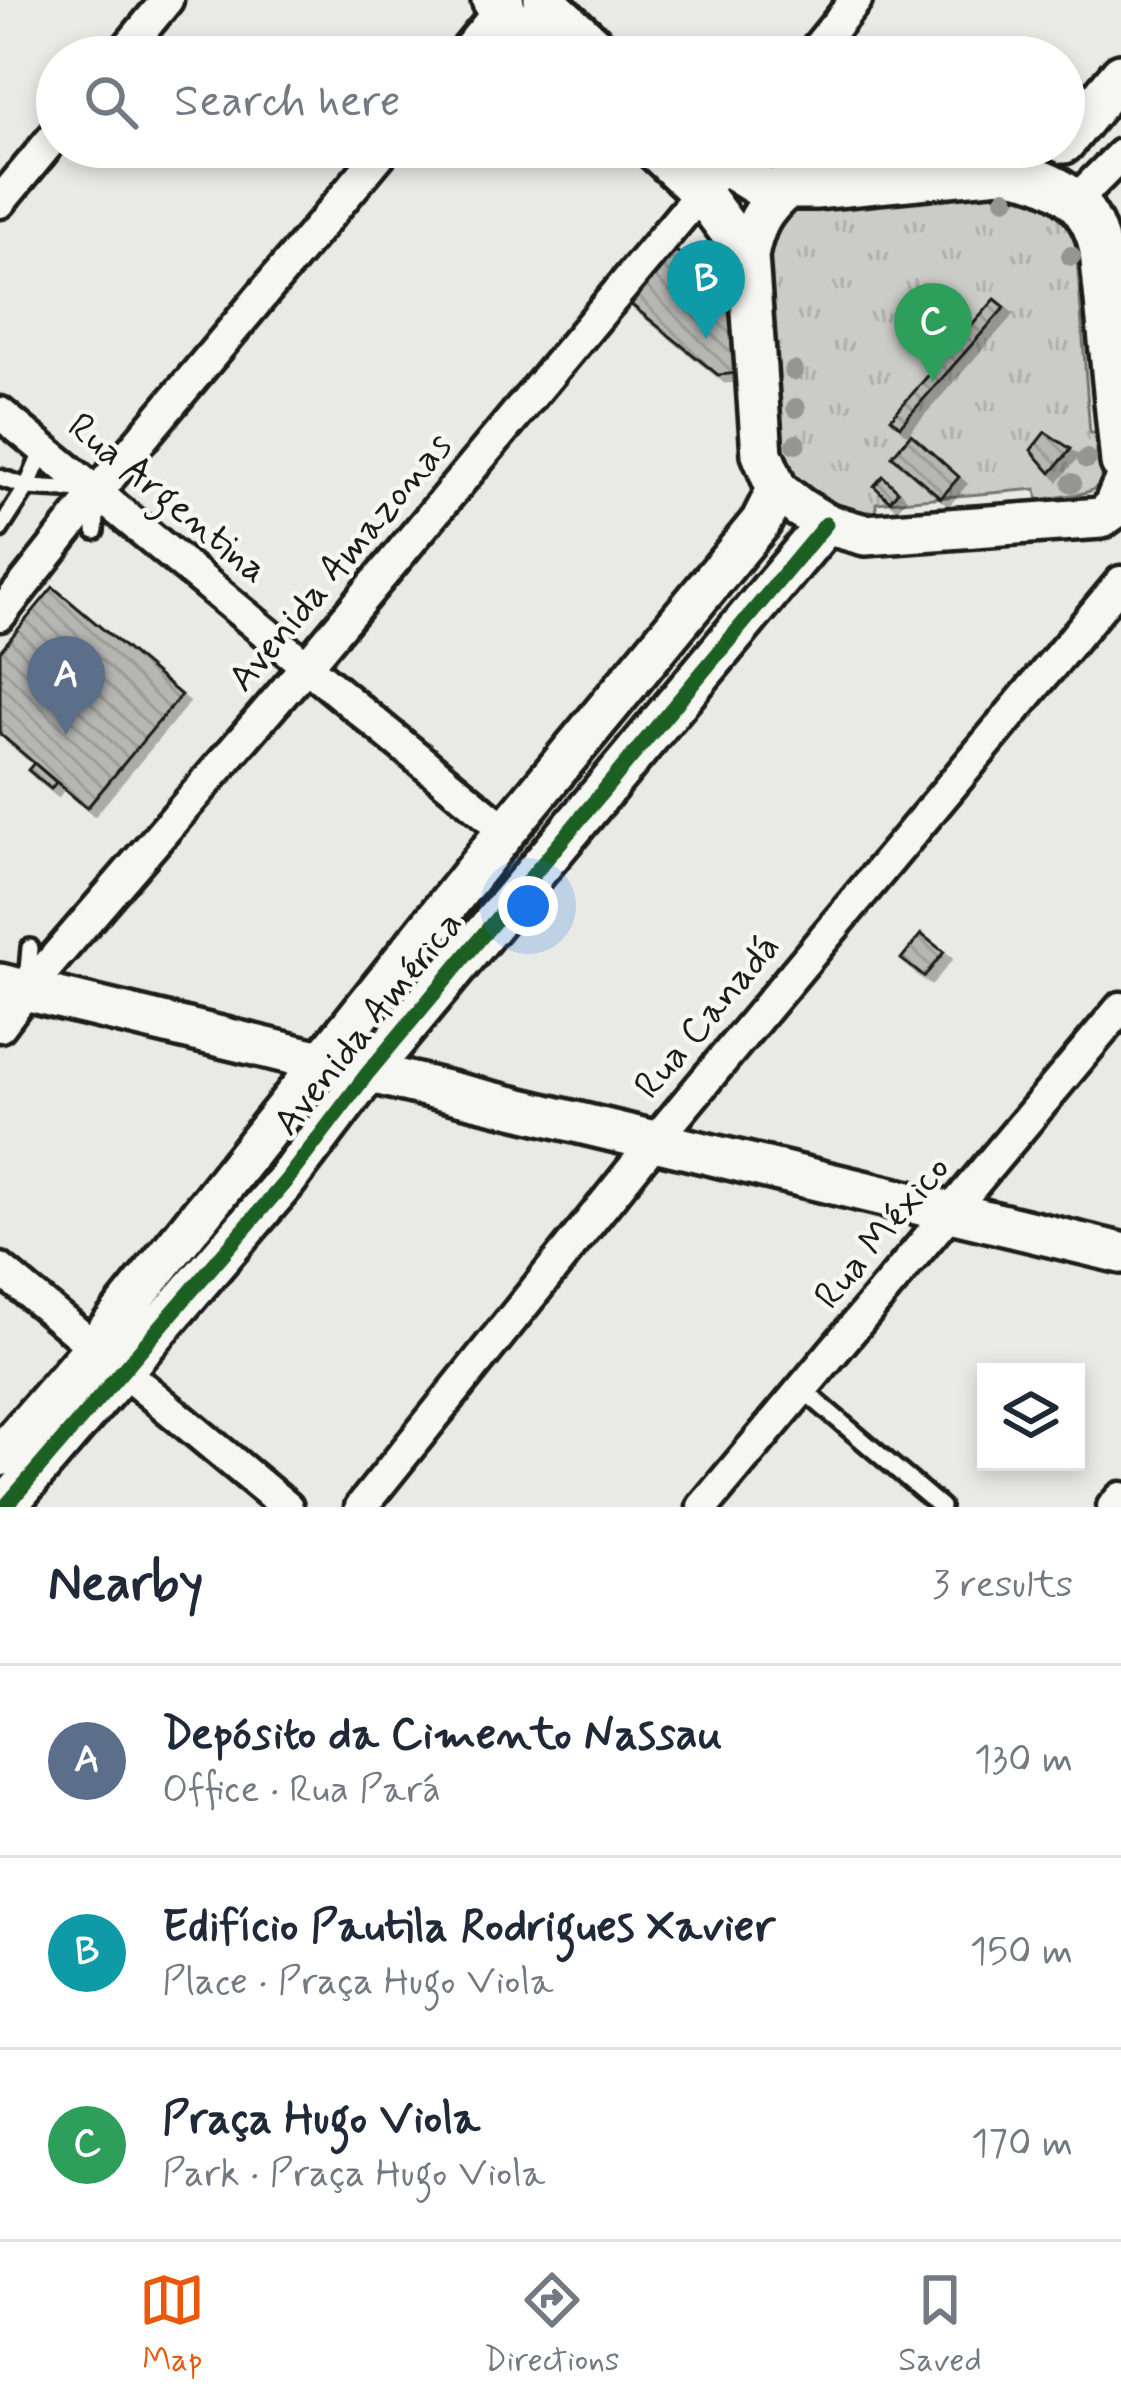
<!DOCTYPE html>
<meta charset="utf-8">
<style>
:root{--surface:#fff;--page:#f6f6f7;--text:#1f2937;--muted:#747a83;--line:#e0e1e3;--accent:#ea580c}
body{margin:0;font-family:Mynerve,sans-serif;background:var(--page);color:var(--text)}
.controls{position:absolute;right:36px;bottom:36px;display:grid;overflow:hidden;border-radius:0px;box-shadow:0 6px 18px #0003}
.controls button{width:108px;height:108px;display:grid;place-items:center;padding:0;border:0;border-bottom:3px solid var(--line);background:var(--surface);color:var(--text);font:60px sans-serif}
.you{position:absolute;left:528px;top:906px;width:42px;height:42px;margin:-30px;border:9px solid #fff;border-radius:50%;background:#1a73e8;box-shadow:0 0 0 18px #1a73e833}
.badge{display:grid;place-items:center;width:78px;height:78px;border-radius:50%;background:var(--accent);color:#fff;font-size:39px;font-weight:700}
.pin{position:absolute;translate:-50% -99px;filter:drop-shadow(0 3px 6px #0008)}
.pin::after{content:'';position:absolute;top:63px;width:42px;height:36px;background:inherit;clip-path:polygon(0 0,100% 0,50% 100%)}
.list{margin:0;padding:0;list-style:none}
h2{display:flex;justify-content:space-between;align-items:center;height:156px;margin:0;padding:0 48px;font-size:51px}
h2 small{font-size:39px;font-weight:400;color:var(--muted)}
.list li{display:grid;grid-template-columns:78px 1fr auto;gap:36px;align-items:center;box-sizing:border-box;height:192px;padding:0 48px;border-top:3px solid var(--line)}
.list b{display:block;font-size:45px;white-space:nowrap}
.list p{margin:0;font-size:39px;white-space:nowrap;color:var(--muted)}
.list em{font-size:39px;font-style:normal;color:var(--muted)}
.icon{flex:none;width:66px;height:66px;fill:none;stroke:currentColor;stroke-width:2;stroke-linecap:round;stroke-linejoin:round}
.map{position:relative;flex:none;width:1121px;height:1507px;overflow:hidden}
.search{position:absolute;background:var(--surface);box-shadow:0 6px 18px #0003;left:36px;right:36px;top:36px;height:132px;display:flex;align-items:center;gap:30px;box-sizing:border-box;padding:0 42px;border-radius:66px;color:var(--muted);font-size:45px}
.sheet{height:732px;background:var(--surface)}
nav{display:flex;justify-content:space-around;align-items:center;box-sizing:border-box;height:168px;border-top:3px solid var(--line);background:var(--surface);font-size:33px;color:var(--muted)}
nav a{display:grid;justify-items:center;gap:6px}
nav .on{color:var(--accent)}
.map>svg:first-child{display:block}
</style>
<div class="map">
<svg width="1121" height="1507" viewBox="0 0 1121 1507">
<defs>
<pattern id="park-tufts" width="24" height="20" patternUnits="userSpaceOnUse" patternTransform="scale(3)"><rect width="24" height="20" fill="#cbcbc7"/><path d="M3 7l-1-3M5 7V3M7 7l1-3M15 17l-1-3M17 17v-4M19 17l1-3" fill="none" stroke="#aeaeaa"/></pattern>
<pattern id="building-back-hatch" width="6" height="6" patternUnits="userSpaceOnUse" patternTransform="scale(3)"><rect width="6" height="6" fill="#b6b6b3"/><path d="M-1 5l2 2M0 0l6 6M5-1l2 2" fill="none" stroke="#9c9c99"/></pattern>
<filter id="shadow"><feDropShadow dx="7" dy="7" stdDeviation="0" flood-color="#0004"/></filter>
</defs>
<rect width="100%" height="100%" fill="#e9e9e5"/>
<filter id="ink" filterUnits="userSpaceOnUse"><feTurbulence type="fractalNoise" baseFrequency=".00833" numOctaves="2"/><feDisplacementMap in="SourceGraphic" scale="24" xChannelSelector="R" yChannelSelector="G"/><feConvolveMatrix kernelMatrix="1 2 1 2 8 2 1 2 1" color-interpolation-filters="sRGB"/></filter>
<g filter="url(#ink)">
<!-- park -->
<path fill="url(#park-tufts)" stroke="#747472" stroke-width="3" d="M1010,187L1069,213L1086,256L1077,258L1090,433H1099C1109,500 1099,490 1038,500L1036,489L876,503V514L852,517L832,512L782,470L774,438L783,436L771,271L762,272L763,221L810,200L812,210Z"/>
<!-- building -->
<path fill="url(#building-back-hatch)" stroke="#1c1c1c" stroke-width="3" filter="url(#shadow)" d="M667,244L711,278L708,284L736,305L740,373L718,375L623,298Z
M995,299L1005,307L900,426L891,418Z
M1045,432L1071,449L1051,473L1031,450Z
M911,434L959,477L941,498L892,456Z
M883,476L898,491L890,501L874,486Z
M53,587L181,695L87,808L0,734V651Z
M34,763L56,782L51,789L28,770Z
M921,934L944,952L924,977L901,959Z"/>
<g fill="none" stroke-linecap="round" stroke-linejoin="round">
<!-- service casing -->
<g stroke="#1c1c1c" stroke-width="24">
<path id="service" d="M0,478L27,487L85,490
M0,529L27,487L44,448
M95,531L97,503
M27,981L30,948
M802,1389L941,1507"/>
</g>
<!-- minor casing -->
<g stroke="#1c1c1c" stroke-width="39">
<path id="minor" d="M120,57L167,0
M461,57L508,0
M810,57L856,0
M1076,200L1121,155
M0,202L57,133
M0,413L506,831
M0,615L98,491L386,147
M0,1026L27,990L307,665L739,147
M0,1269L287,1507
M361,1507L655,1141L1121,582
M703,1507L1121,1008
M1113,1507L1121,1498"/>
</g>
<!-- tertiary casing -->
<g stroke="#1c1c1c" stroke-width="48">
<path id="tertiary" d="M492,0L555,57
M544,0L606,57
M1064,143L1121,74
M652,147L701,193L748,256
M704,147L724,165L763,189H815L1000,171C1051,177 1090,198 1100,250L1121,462
M786,189C762,210 754,225 748,256L762,454L777,490L800,508L826,524L865,535L1101,518L1112,510L1121,489
M0,984L1121,1253
M0,1456L94,1348L506,831L761,522L777,490
M5,1507L285,1182L367,1074L826,524"/>
</g>
<!-- service -->
<use href="#service" stroke="#f6f6f2" stroke-width="15"/>
<!-- minor -->
<use href="#minor" stroke="#f6f6f2" stroke-width="30"/>
<!-- tertiary -->
<use href="#tertiary" stroke="#f6f6f2" stroke-width="39"/>
<!-- cycleway casing -->
<g stroke="#f6f6f2" stroke-width="22">
<path id="cycleway" d="M5,1507L285,1182L367,1074L826,524"/>
</g>
<!-- cycleway -->
<use href="#cycleway" stroke="#1b5e20" stroke-width="15"/>
</g>
<!-- trees -->
<g fill="#959592">
<circle cx="1005" cy="199" r="10"/>
<circle cx="1071" cy="256" r="10"/>
<circle cx="794" cy="371" r="10"/>
<circle cx="796" cy="408" r="10"/>
<circle cx="796" cy="444" r="10"/>
<circle cx="1087" cy="459" r="10"/>
<circle cx="1072" cy="483" r="10"/>
</g>
</g>
<g text-anchor="middle" dominant-baseline="central" stroke-width="9" stroke-linejoin="round" paint-order="stroke">
<!-- street labels -->
<g font-size="39" fill="#1c1c1c" stroke="#f6f6f2">
<text transform="translate(167 499) rotate(39)">Rua Argentina</text>
<text transform="translate(341 563) rotate(-50)">Avenida Amazonas</text>
<text transform="translate(708 1017) rotate(-50)">Rua Canadá</text>
<text transform="translate(369 1024) rotate(-51)">Avenida América</text>
<text transform="translate(883 1233) rotate(-50)">Rua México</text>
</g>
</g>
</svg>
<div class="controls">
<button><svg class="icon" aria-label="layers" viewBox="0 0 24 24"><path d="M12 4l9 5-9 5-9-5zM3 14l9 5 9-5"/></svg></button>
</div>
<div class="you"></div>
<div class="pin badge" style="left:66px;top:735px;background:#5c6f8a">A</div>
<div class="pin badge" style="left:706px;top:339px;background:#0f9aa8">B</div>
<div class="pin badge" style="left:933px;top:382px;background:#2e9e5b">C</div>
<div class="search"><svg class="icon" aria-label="search" viewBox="0 0 24 24"><circle cx="10" cy="10" r="6"/><path d="M15 15l6 6"/></svg>Search here</div>
</div>
<section class="sheet">
<h2>Nearby<small>3 results</small></h2>
<ul class="list">
<li><span class="badge" style="background:#5c6f8a">A</span><div><b>Depósito da Cimento Nassau</b><p>Office · Rua Pará</p></div><em>130 m</em></li>
<li><span class="badge" style="background:#0f9aa8">B</span><div><b>Edifício Pautila Rodrigues Xavier</b><p>Place · Praça Hugo Viola</p></div><em>150 m</em></li>
<li><span class="badge" style="background:#2e9e5b">C</span><div><b>Praça Hugo Viola</b><p>Park · Praça Hugo Viola</p></div><em>170 m</em></li>
</ul>
</section>
<nav>
<a class="on"><svg class="icon" aria-label="map" viewBox="0 0 24 24"><path d="M3 6l6-2 6 2 6-2v14l-6 2-6-2-6 2zM9 4v14M15 6v14"/></svg>Map</a>
<a><svg class="icon" aria-label="directions" viewBox="0 0 24 24"><path d="M12 3l9 9-9 9-9-9zM9 14v-3h6M13 9l2 2-2 2"/></svg>Directions</a>
<a><svg class="icon" aria-label="saved" viewBox="0 0 24 24"><path d="M7 4h10v16l-5-4-5 4z"/></svg>Saved</a>
</nav>
